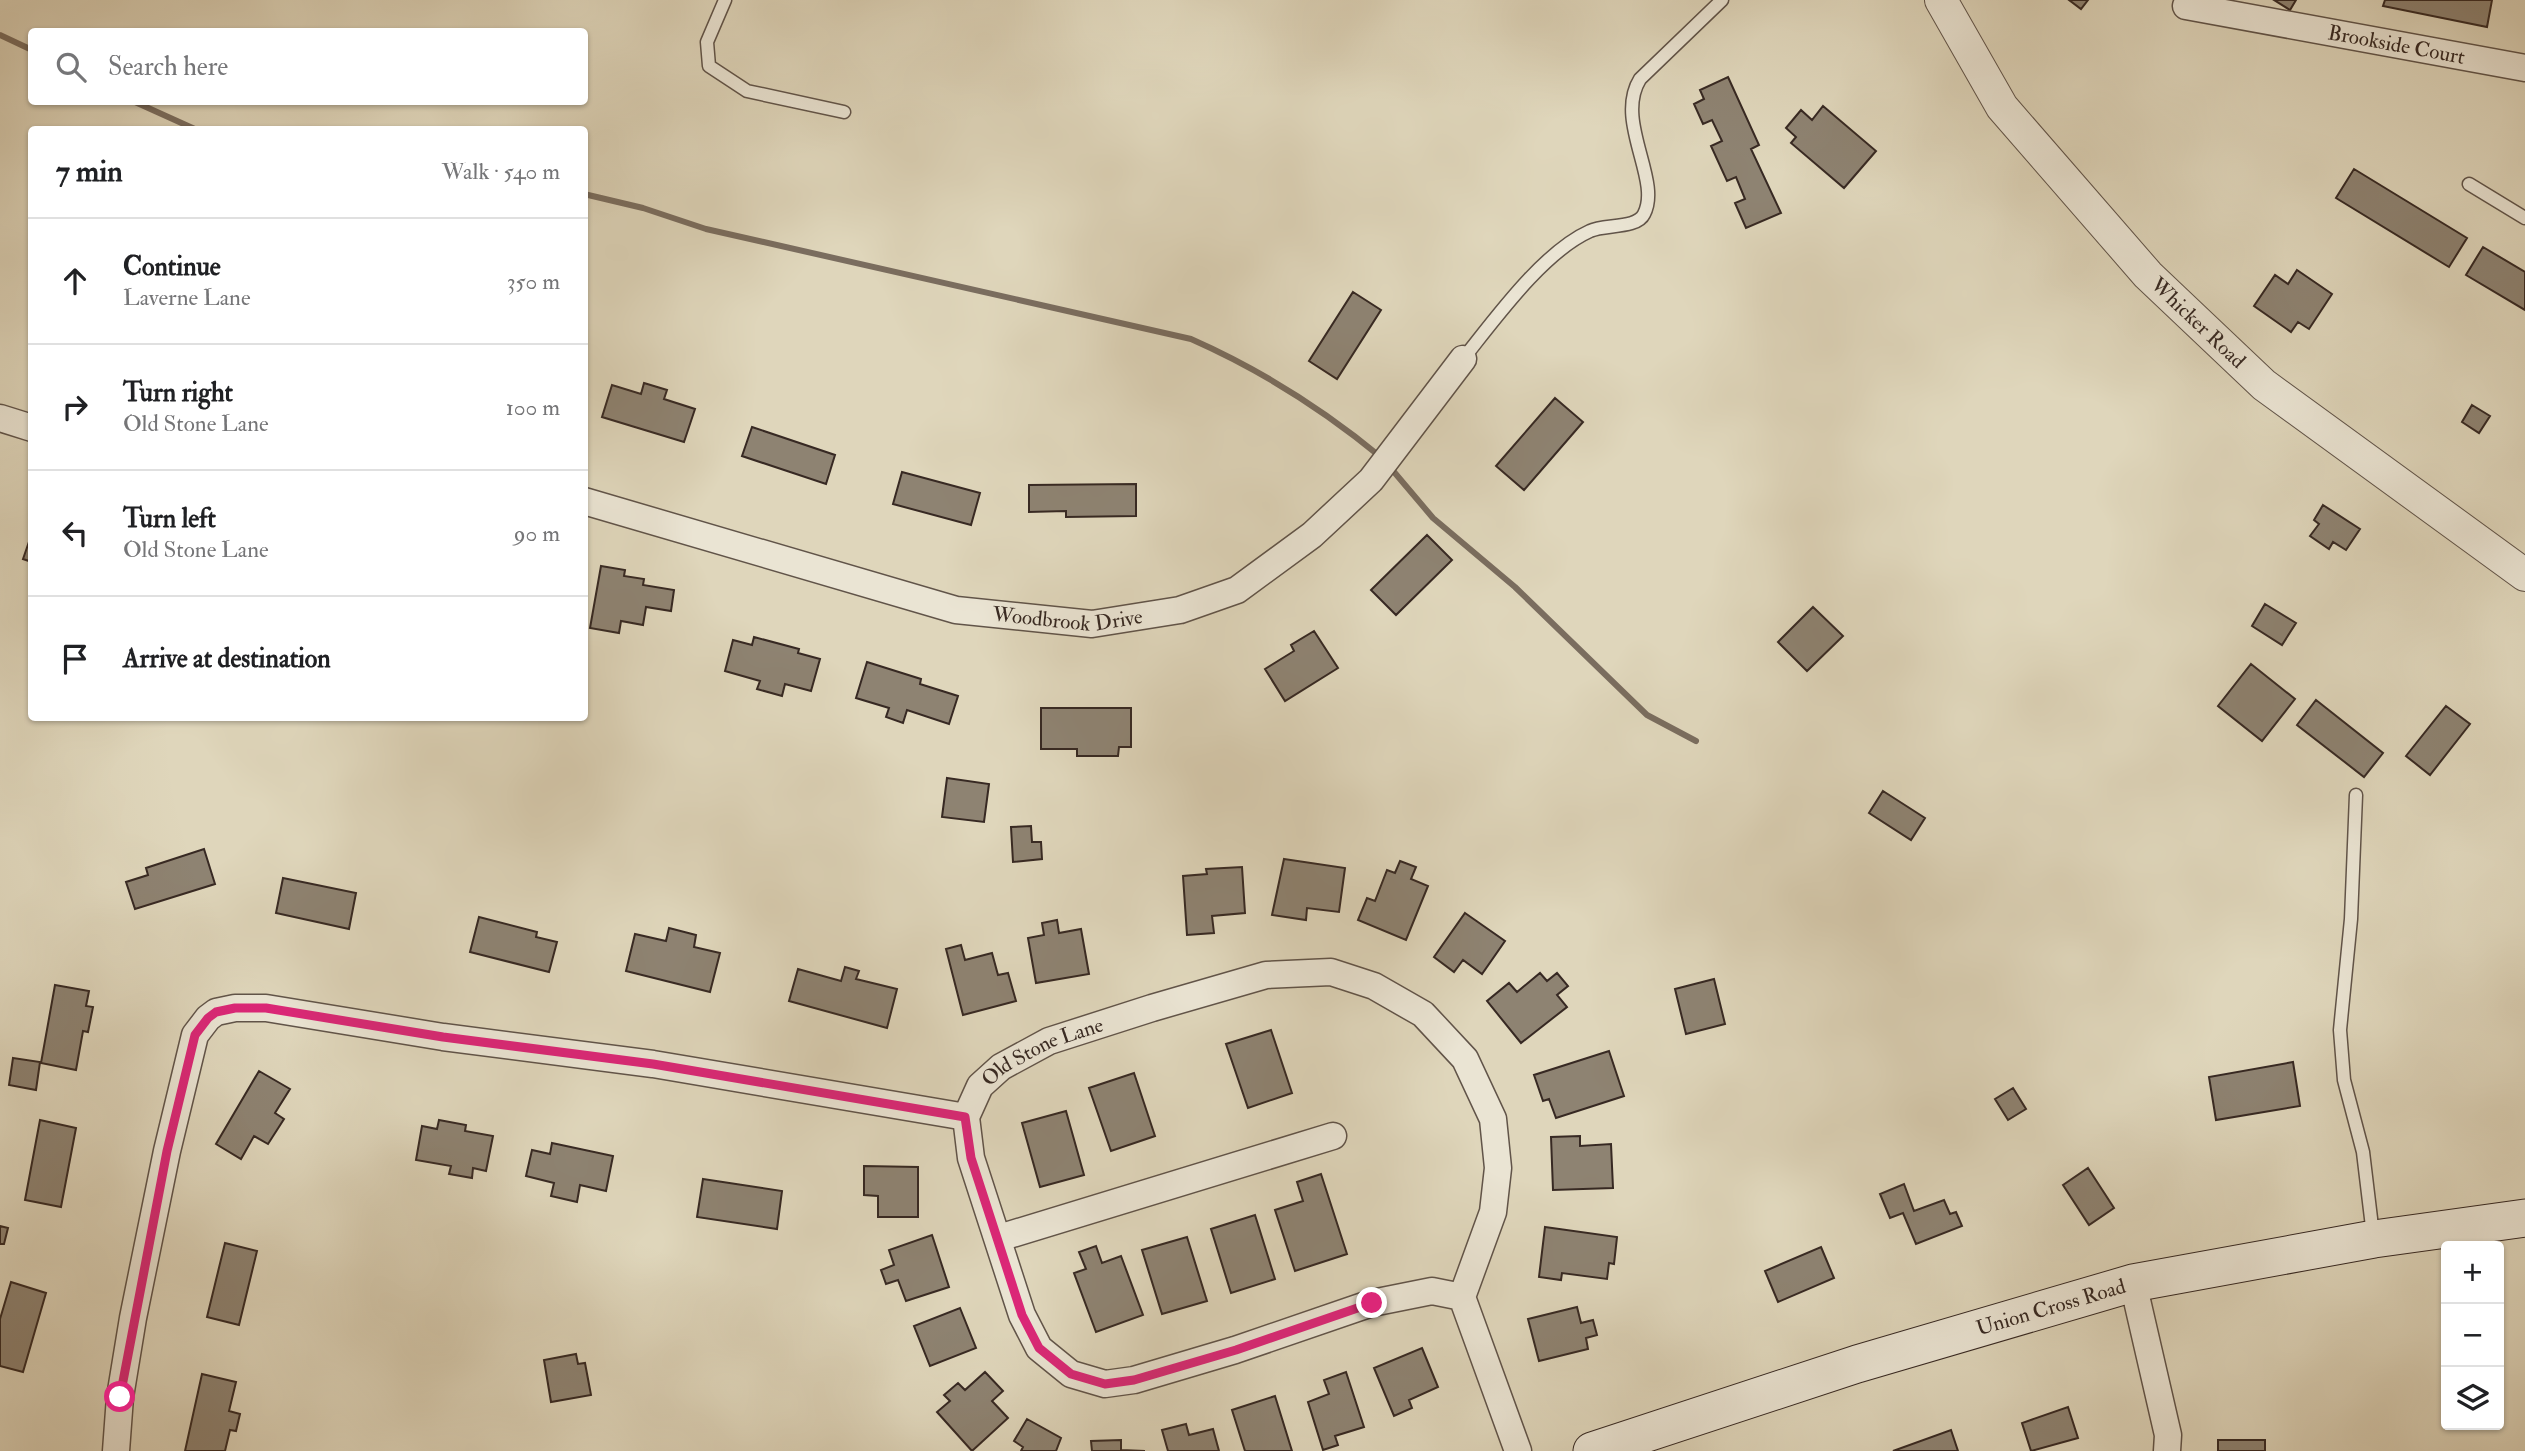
<!DOCTYPE html>
<meta charset="utf-8">
<style>
:root{--surface:#fff;--page:#f2f2f2;--text:#202124;--muted:#757577;--line:#e0e0e0}
body{margin:0;font-family:"IM FELL Double Pica",serif;background:var(--page);color:var(--text)}
.controls{position:absolute;right:21px;bottom:21px;display:grid;overflow:hidden;border-radius:7px;box-shadow:0 2px 5px #0004}
.controls button{width:63px;height:63px;display:grid;place-items:center;padding:0;border:0;border-bottom:2px solid var(--line);background:var(--surface);color:var(--text);font:35px sans-serif}
.stop{position:absolute;width:21px;height:21px;margin:-16px;border:5px solid #db2777;border-radius:50%;background:#fff}
.stop.end{background:#db2777;border-color:#fff;box-shadow:0 2px 7px #0008}
.list{margin:0;padding:0;list-style:none}
h2{display:flex;justify-content:space-between;align-items:center;height:91px;margin:0;padding:0 28px;font-size:30px}
h2 small{font-size:23px;font-weight:400;color:var(--muted)}
.list li{display:grid;grid-template-columns:46px 1fr auto;gap:21px;align-items:center;box-sizing:border-box;height:126px;padding:0 28px;border-top:2px solid var(--line)}
.list b{display:block;font-size:26px;white-space:nowrap}
.list p{margin:0;font-size:23px;white-space:nowrap;color:var(--muted)}
.list em{font-size:23px;font-style:normal;color:var(--muted)}
.icon{flex:none;width:38px;height:38px;fill:none;stroke:currentColor;stroke-width:2;stroke-linecap:round;stroke-linejoin:round}
.map{position:relative;flex:none;width:2525px;height:1451px;overflow:hidden}
.search{position:absolute;background:var(--surface);box-shadow:0 2px 5px #0004;left:28px;top:28px;width:560px;height:77px;display:flex;align-items:center;gap:18px;box-sizing:border-box;padding:0 24px;border-radius:7px;color:var(--muted);font-size:26px}
.panel{position:absolute;background:var(--surface);box-shadow:0 2px 5px #0004;left:28px;top:126px;width:560px;height:595px;border-radius:7px}
.map>svg:first-child{display:block}
</style>
<div class="map">
<svg width="2525" height="1451" viewBox="0 0 2525 1451">
<rect width="100%" height="100%" fill="#dfd6bb"/>
<filter id="stains"><feTurbulence type="fractalNoise" baseFrequency=".00286" numOctaves="4"/><feColorMatrix values="0 0 0 0 .2 0 0 0 0 .09 0 0 0 0 .02 0 0 0 .5 -.17"/></filter>
<radialGradient id="worn" r=".72"><stop offset=".6" stop-color="#630" stop-opacity="0"/><stop offset="1" stop-color="#630" stop-opacity=".3"/></radialGradient>
<g fill="none" stroke-linecap="round" stroke-linejoin="round">
<!-- stream -->
<path stroke="#7a6d5f" stroke-width="6" d="M0,35L32,50
M135,102L197,130
M584,194L643,208L706,229L1191,339C1261,370 1323,409 1382,458
M1389,466L1433,518L1515,587L1647,715L1696,741"/>
</g>
<!-- building -->
<path fill="#8e8372" stroke="#372923" stroke-width="2" d="M2069,0H2088L2081,9Z
M2274,0H2296L2290,10Z
M2385,0H2492L2487,27L2383,6Z
M1728,77L1759,145L1751,149L1781,213L1746,228L1735,203L1745,199L1736,177L1727,181L1711,146L1722,141L1712,120L1703,124L1694,104L1704,99L1700,90Z
M1823,106L1876,151L1844,188L1791,143L1796,137L1786,128L1801,110L1812,120Z
M2354,169L2467,238L2449,267L2336,198Z
M2483,247L2525,272V310L2466,275Z
M2297,270L2332,294L2309,329L2298,322L2291,332L2254,306L2275,275L2288,284Z
M1353,292L1381,310L1337,379L1309,361Z
M644,383L667,390L664,399L695,409L684,442L602,417L612,385L641,394Z
M1555,398L1583,422L1524,490L1496,466Z
M2472,405L2490,416L2479,433L2462,422Z
M752,427L835,455L826,484L742,456Z
M902,472L980,493L971,525L893,504Z
M1136,484V516L1066,517V511L1029,512V485Z
M2323,505L2360,529L2346,550L2333,542L2329,549L2310,536L2319,524L2314,520Z
M32,533V562L23,559Z
M1427,535L1452,560L1396,615L1371,590Z
M601,566L625,570L624,576L644,579L643,585L674,590L671,611L646,607L643,625L621,621L619,633L590,628Z
M2265,604L2296,623L2282,645L2252,626Z
M1813,607L1843,636L1807,671L1778,642Z
M1314,631L1338,668L1285,701L1265,669L1294,651L1291,645Z
M754,637L799,649L798,653L820,659L811,691L785,684L782,696L757,689L760,681L725,671L733,640L752,645Z
M867,662L921,679L920,684L958,696L949,724L907,710L903,723L886,717L889,708L856,698Z
M2251,664L2295,699L2262,741L2218,706Z
M2316,700L2383,753L2364,777L2297,725Z
M2446,706L2470,724L2430,775L2406,756Z
M1041,708H1131V747H1119L1118,756H1077V749H1041Z
M947,778L989,784L984,822L942,817Z
M1883,791L1925,818L1911,840L1869,813Z
M1031,826L1032,842H1041L1042,859L1013,862L1011,827Z
M204,849L215,884L135,909L126,882L148,875L146,868Z
M1284,859L1345,868L1339,912L1307,908L1306,920L1272,915Z
M1400,861L1416,867L1411,879L1428,886L1406,940L1358,920L1367,898L1375,901L1387,870L1395,873Z
M1242,867L1245,913L1212,916L1214,933L1187,935L1183,876L1207,874L1206,869Z
M283,878L356,893L349,929L276,913Z
M1465,913L1505,941L1482,974L1463,960L1454,972L1434,957Z
M479,917L537,932L536,937L557,942L549,972L470,952Z
M1057,920L1059,933L1081,929L1089,974L1036,983L1028,938L1044,935L1042,923Z
M669,928L696,935L694,947L720,953L710,992L626,971L635,934L666,941Z
M961,945L965,960L992,953L998,975L1008,973L1016,1001L963,1015L946,949Z
M845,967L859,971L856,979L897,989L887,1028L789,1001L798,969L841,981Z
M1540,973L1547,981L1557,973L1568,986L1557,995L1567,1007L1521,1043L1487,1001L1509,983L1517,992Z
M1714,979L1725,1024L1686,1034L1675,989Z
M55,985L89,991L86,1006L93,1007L88,1032L83,1031L76,1070L41,1063Z
M1271,1030L1292,1093L1248,1108L1226,1044Z
M1609,1051L1624,1096L1556,1118L1549,1099L1543,1101L1534,1075Z
M13,1058L40,1062L36,1090L9,1085Z
M2293,1062L2300,1106L2216,1120L2209,1077Z
M259,1071L290,1089L275,1113L284,1119L268,1144L254,1136L241,1159L216,1144Z
M1134,1073L1155,1136L1111,1151L1089,1088Z
M2013,1088L2026,1109L2008,1120L1995,1099Z
M1066,1111L1084,1175L1040,1187L1022,1123Z
M40,1120L76,1128L61,1207L25,1200Z
M439,1120L466,1125L465,1131L493,1136L486,1171L473,1168L472,1178L449,1174L451,1166L416,1160L422,1126L437,1129Z
M1580,1136V1146L1611,1144L1613,1188L1553,1190L1551,1137Z
M552,1143L613,1156L606,1191L580,1185L577,1202L551,1196L554,1183L526,1176L532,1150L550,1154Z
M864,1166L918,1167V1217H878V1196L864,1195Z
M2088,1168L2114,1208L2089,1225L2063,1185Z
M1321,1174L1347,1254L1295,1271L1275,1210L1303,1201L1297,1182Z
M703,1179L782,1191L777,1229L697,1217Z
M1904,1184L1914,1211L1944,1200L1950,1214L1956,1212L1962,1226L1916,1244L1903,1213L1890,1218L1880,1194Z
M1255,1215L1275,1279L1231,1293L1211,1229Z
M0,1226L8,1228L4,1244H0Z
M1545,1227L1617,1237L1614,1264L1609,1263L1607,1279L1562,1273L1561,1280L1539,1277Z
M932,1235L949,1287L906,1301L898,1280L886,1284L881,1270L894,1265L889,1250Z
M1187,1237L1207,1301L1162,1314L1142,1250Z
M225,1243L257,1251L239,1325L207,1317Z
M1096,1246L1102,1263L1121,1256L1143,1315L1096,1332L1074,1273L1086,1269L1079,1252Z
M1821,1247L1834,1278L1778,1302L1765,1271Z
M11,1282L46,1293L23,1372L0,1366V1319Z
M1577,1307L1581,1323L1593,1320L1597,1335L1586,1338L1588,1349L1539,1361L1528,1319Z
M960,1308L976,1348L930,1366L914,1326Z
M1422,1348L1438,1387L1409,1400L1412,1408L1394,1416L1374,1368Z
M576,1354L578,1364L585,1363L591,1395L551,1402L544,1360Z
M985,1372L1003,1391L992,1401L1008,1418L972,1451L937,1412L950,1401L944,1395L958,1383L965,1390Z
M1346,1372L1364,1427L1335,1436L1338,1445L1323,1450L1308,1402L1329,1394L1324,1380Z
M202,1374L236,1382L229,1411L240,1414L236,1431L230,1430L225,1451H185Z
M1275,1396L1292,1451H1245L1232,1410Z
M2068,1407L2078,1438L2031,1451L2022,1423Z
M1027,1419L1061,1438L1056,1451H1021L1023,1447L1014,1441Z
M1186,1424L1189,1435L1213,1429L1219,1451H1168L1162,1430Z
M1951,1430L1958,1451H1893Z
M1121,1440V1450L1145,1451H1092L1091,1441Z
M2218,1440H2265V1451H2218Z"/>
<g fill="none" stroke-linecap="round" stroke-linejoin="round">
<!-- service casing -->
<g stroke="#615449" stroke-width="15">
<path id="service" d="M725,0L707,42L709,66L747,91L844,112
M2469,184L2525,218
M1463,359C1495,319 1543,252 1590,231C1604,224 1637,229 1644,214C1662,180 1614,121 1640,79L1722,0
M2356,795L2351,919L2340,1030L2344,1080L2363,1152L2373,1235"/>
</g>
<!-- minor casing -->
<g stroke="#615449" stroke-width="29">
<g id="minor">
<path id="s1" d="M2186,6L2525,68"/>
<path d="M0,418L32,428"/>
<path id="s2" d="M584,501L956,610L1092,624L1180,610L1237,590L1312,535L1371,480L1463,359"/>
<path d="M999,1238L1333,1136"/>
<path d="M2133,1283L2168,1435L2167,1451"/>
<path id="s3" d="M1462,1297L1432,1291L1372,1303L1235,1350L1134,1380L1105,1384L1071,1374L1039,1348L1022,1315L971,1158L966,1117L980,1086L1001,1067L1049,1041L1152,1008L1266,975L1331,972L1374,986L1423,1014L1465,1059L1493,1119L1498,1168L1493,1212L1462,1297L1518,1451"/>
<path d="M116,1451L120,1397L133,1318L167,1151L195,1035L208,1018L216,1012L235,1008H266L443,1037L653,1064L966,1117"/>
</g>
</g>
<!-- tertiary casing -->
<g stroke="#615449" stroke-width="34">
<g id="tertiary">
<path id="s4" d="M1941,0L2002,107L2148,275L2264,385L2525,575"/>
</g>
</g>
<!-- secondary casing -->
<g stroke="#372923" stroke-width="39">
<g id="secondary">
<path id="s5" d="M1592,1451L1857,1364L2133,1283L2374,1239L2525,1218"/>
</g>
</g>
<!-- service -->
<use href="#service" stroke="#eae4d3" stroke-width="12"/>
<!-- minor -->
<use href="#minor" stroke="#eae4d3" stroke-width="26"/>
<!-- tertiary -->
<use href="#tertiary" stroke="#eae4d3" stroke-width="32"/>
<!-- secondary -->
<use href="#secondary" stroke="#eae4d3" stroke-width="37"/>
</g>
<g fill="none" stroke-linecap="round" stroke-linejoin="round">
<!-- route -->
<path stroke="#db2777" stroke-width="9" d="M120,1397L167,1151L195,1035L208,1018L216,1012L235,1008H266L443,1037L653,1064L965,1117L971,1158L1022,1315L1039,1348L1071,1374L1105,1384L1134,1380L1236,1350L1372,1303"/>
</g>
<g text-anchor="middle" dominant-baseline="central" stroke-width="6" stroke-linejoin="round" paint-order="stroke">
<!-- street labels -->
<g font-size="21" fill="#372923" stroke="#eae4d3">
<text stroke="none"><textPath href="#s1" startOffset="214">Brookside Court</textPath></text>
<text stroke="none"><textPath href="#s4" startOffset="415">Whicker Road</textPath></text>
<text stroke="none"><textPath href="#s2" startOffset="500">Woodbrook Drive</textPath></text>
<text stroke="none"><textPath href="#s3" startOffset="798">Old Stone Lane</textPath></text>
<text stroke="none"><textPath href="#s5" startOffset="481">Union Cross Road</textPath></text>
</g>
</g>
<rect width="100%" height="100%" filter="url(#stains)"/>
<rect width="100%" height="100%" fill="url(#worn)"/>
</svg>
<div class="controls">
<button>+</button>
<button>−</button>
<button><svg class="icon" aria-label="layers" viewBox="0 0 24 24"><path d="M12 4l9 5-9 5-9-5zM3 14l9 5 9-5"/></svg></button>
</div>
<div class="stop" style="left:120px;top:1397px"></div>
<div class="stop end" style="left:1372px;top:1303px"></div>
<div class="search"><svg class="icon" aria-label="search" viewBox="0 0 24 24"><circle cx="10" cy="10" r="6"/><path d="M15 15l6 6"/></svg>Search here</div>
<section class="panel">
<h2>7 min<small>Walk · 540 m</small></h2>
<ul class="list">
<li><svg class="icon" aria-label="ahead" viewBox="0 0 24 24"><path d="M12 20V5M6 11l6-6 6 6"/></svg><div><b>Continue</b><p>Laverne Lane</p></div><em>350 m</em></li>
<li><svg class="icon" aria-label="right" viewBox="0 0 24 24"><path d="M7 20v-9h11M14 6l5 5-5 5"/></svg><div><b>Turn right</b><p>Old Stone Lane</p></div><em>100 m</em></li>
<li><svg class="icon" aria-label="left" viewBox="0 0 24 24"><path d="M17 20v-9H6M10 6l-5 5 5 5"/></svg><div><b>Turn left</b><p>Old Stone Lane</p></div><em>90 m</em></li>
<li><svg class="icon" aria-label="arrive" viewBox="0 0 24 24"><path d="M6 21V4h12l-3 4 3 4H6"/></svg><div><b>Arrive at destination</b></div></li>
</ul>
</section>
</div>
